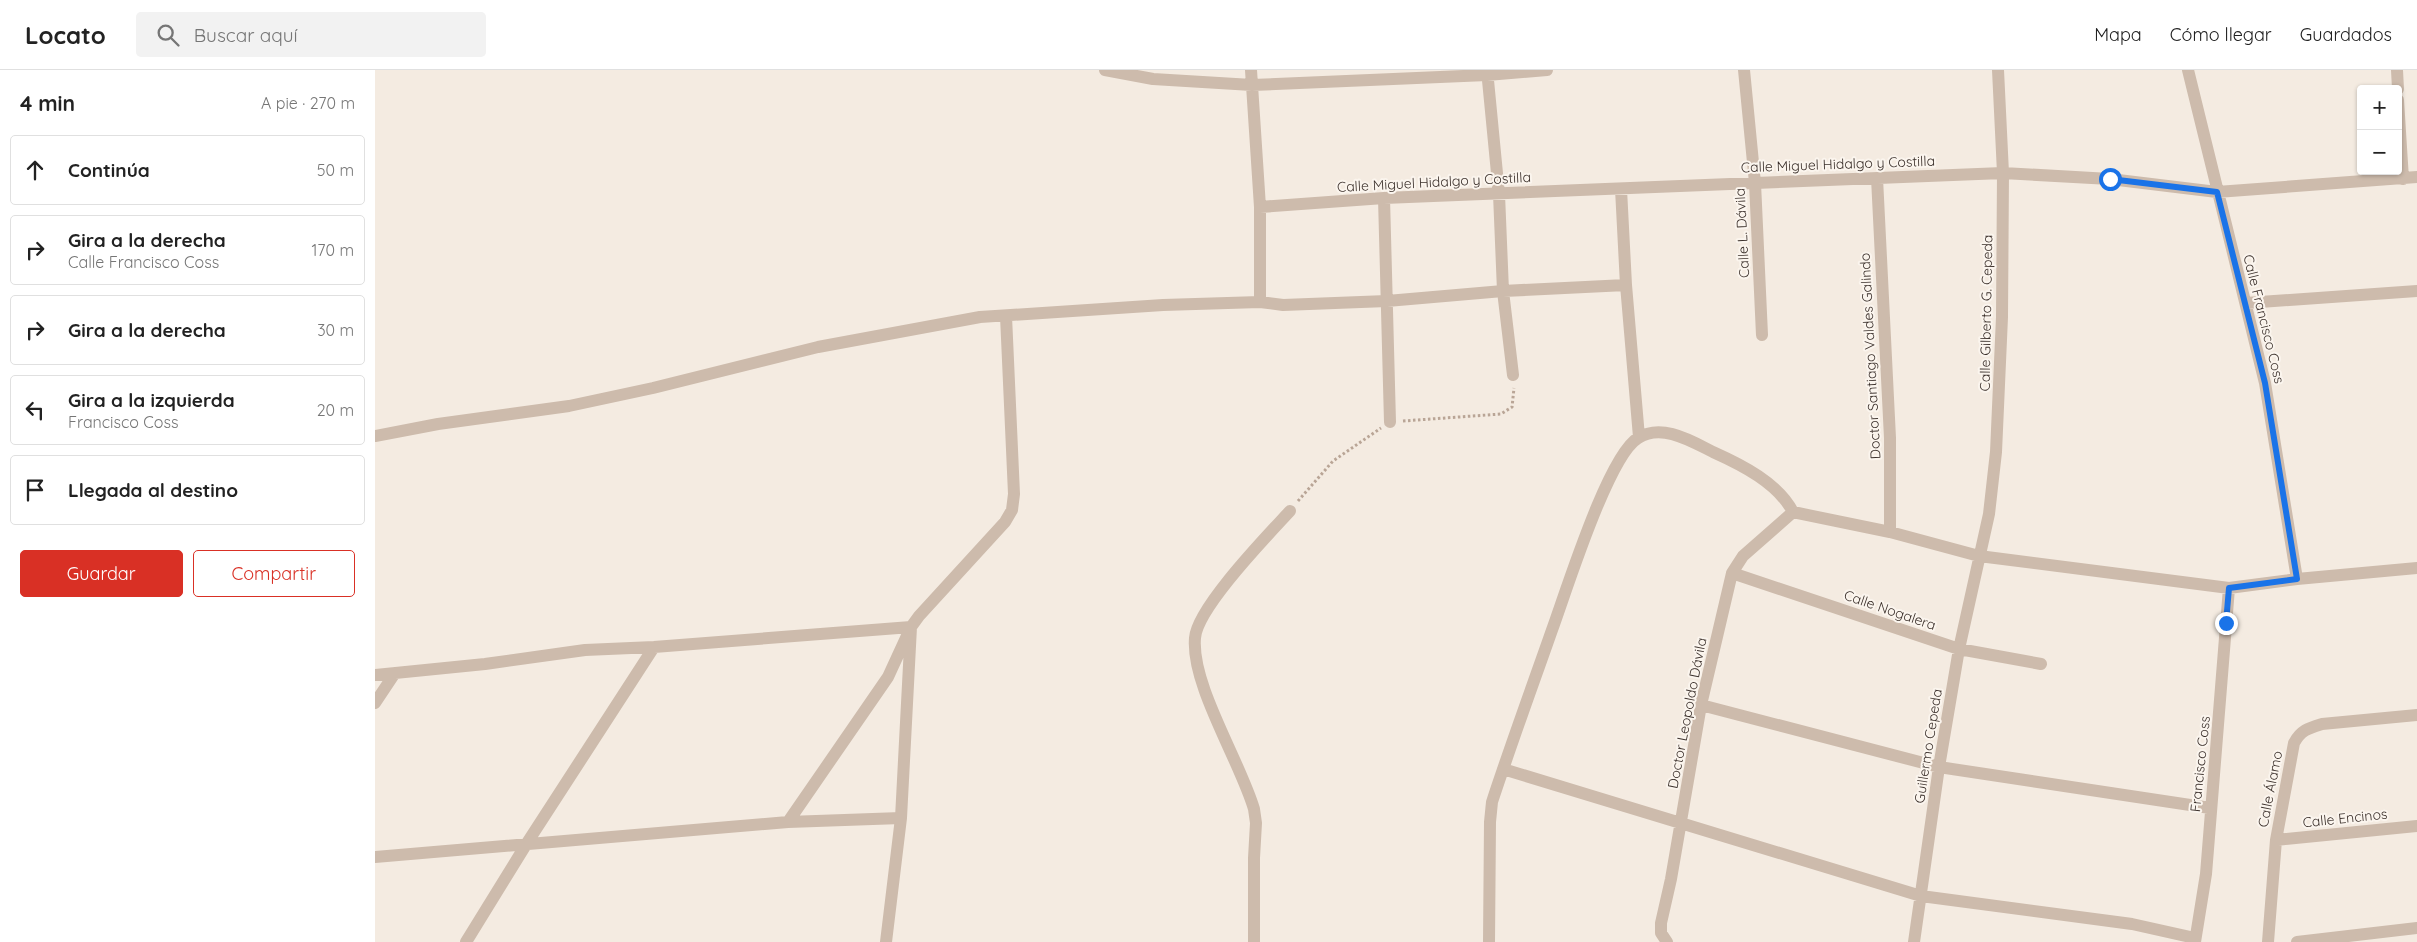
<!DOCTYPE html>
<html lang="es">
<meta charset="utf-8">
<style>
:root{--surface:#fff;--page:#f2f2f2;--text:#222;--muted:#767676;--line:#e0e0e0;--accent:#d93025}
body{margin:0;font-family:Quicksand,sans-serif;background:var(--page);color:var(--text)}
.controls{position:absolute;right:15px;top:15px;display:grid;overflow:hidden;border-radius:5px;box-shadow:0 1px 4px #0004}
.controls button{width:45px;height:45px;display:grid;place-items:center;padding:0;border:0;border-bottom:1px solid var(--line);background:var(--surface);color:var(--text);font:25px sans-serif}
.stop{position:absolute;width:15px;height:15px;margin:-11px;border:4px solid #1a73e8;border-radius:50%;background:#fff}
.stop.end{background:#1a73e8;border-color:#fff;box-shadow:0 1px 5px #0008}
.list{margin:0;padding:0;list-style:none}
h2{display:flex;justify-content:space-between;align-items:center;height:65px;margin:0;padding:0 20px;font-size:21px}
h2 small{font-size:16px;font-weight:400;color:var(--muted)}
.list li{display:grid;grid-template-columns:32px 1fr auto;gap:15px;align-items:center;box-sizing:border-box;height:70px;margin:0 10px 10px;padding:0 10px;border:1px solid var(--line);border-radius:5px}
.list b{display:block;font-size:19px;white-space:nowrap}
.list p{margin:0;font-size:16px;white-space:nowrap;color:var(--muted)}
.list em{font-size:16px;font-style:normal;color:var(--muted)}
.actions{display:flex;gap:10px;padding:15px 20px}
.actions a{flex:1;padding:11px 0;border:1px solid var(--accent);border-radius:5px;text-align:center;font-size:18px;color:var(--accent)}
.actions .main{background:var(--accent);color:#fff}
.icon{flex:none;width:28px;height:28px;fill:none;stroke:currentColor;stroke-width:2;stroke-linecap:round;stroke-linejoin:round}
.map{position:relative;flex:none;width:2042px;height:872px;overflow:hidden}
header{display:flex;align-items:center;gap:30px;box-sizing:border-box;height:70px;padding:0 25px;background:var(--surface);border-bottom:1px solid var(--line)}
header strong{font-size:24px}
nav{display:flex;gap:28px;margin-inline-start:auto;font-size:18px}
.search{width:350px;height:45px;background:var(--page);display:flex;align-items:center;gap:12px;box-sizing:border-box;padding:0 18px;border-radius:5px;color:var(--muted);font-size:19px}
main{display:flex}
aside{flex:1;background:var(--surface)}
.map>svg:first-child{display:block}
</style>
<header>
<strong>Locato</strong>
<div class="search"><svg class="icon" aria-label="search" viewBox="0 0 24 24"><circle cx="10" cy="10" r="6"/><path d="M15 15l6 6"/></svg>Buscar aquí</div>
<nav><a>Mapa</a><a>Cómo llegar</a><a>Guardados</a></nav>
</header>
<main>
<aside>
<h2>4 min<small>A pie · 270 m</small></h2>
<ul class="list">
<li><svg class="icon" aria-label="ahead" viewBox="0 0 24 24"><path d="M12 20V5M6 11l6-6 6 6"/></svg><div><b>Continúa</b></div><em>50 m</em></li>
<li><svg class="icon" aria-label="right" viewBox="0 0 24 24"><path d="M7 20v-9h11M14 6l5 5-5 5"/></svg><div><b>Gira a la derecha</b><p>Calle Francisco Coss</p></div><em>170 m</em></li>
<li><svg class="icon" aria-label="right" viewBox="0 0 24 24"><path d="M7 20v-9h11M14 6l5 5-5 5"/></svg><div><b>Gira a la derecha</b></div><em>30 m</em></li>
<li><svg class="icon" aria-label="left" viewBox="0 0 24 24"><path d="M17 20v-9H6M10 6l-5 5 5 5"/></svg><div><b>Gira a la izquierda</b><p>Francisco Coss</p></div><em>20 m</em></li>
<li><svg class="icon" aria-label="arrive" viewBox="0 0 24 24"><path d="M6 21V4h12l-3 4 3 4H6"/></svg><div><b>Llegada al destino</b></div></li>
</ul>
<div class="actions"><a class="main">Guardar</a><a>Compartir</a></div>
</aside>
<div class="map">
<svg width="2042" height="872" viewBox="0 0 2042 872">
<rect width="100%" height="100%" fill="#f4ebe1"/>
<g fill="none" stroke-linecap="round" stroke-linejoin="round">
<!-- path -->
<path stroke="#b9a596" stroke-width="3" stroke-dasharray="2.5 2.5" stroke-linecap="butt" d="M1028,351L1126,344L1137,337L1139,318
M923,431L958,391L1006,358"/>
<!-- street -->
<path stroke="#cdbbac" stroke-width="12" d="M730,0L778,9L877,15L1112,5L1172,0
M876,0L885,137V232
M1112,0L1124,124L1128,221L1138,305
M1369,0L1380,113L1387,265
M1813,0L1890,313L1922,509
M2022,0L2023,19
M2023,30L2028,109
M1502,108L1515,368V462
M1246,119L1251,215L1264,367
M1009,128L1015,352
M885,137L1009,128L1628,103L1735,109L1842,122L2042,107
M1871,233L2042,221
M0,366L63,354L194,336L278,318L443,277L605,247L788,235L885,232L908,235L1012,231L1128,221L1251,215
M1357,503L1584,579L1666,594
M0,605L110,594L210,580L279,577L536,557L513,607L413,752
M0,633L20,603
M1326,635L1564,697L1835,738
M1128,699L1546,826L1757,854L1820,868
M1901,770L2042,756
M0,787L413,752L526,748
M91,872L152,773L279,577
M511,872L526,748L536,557L544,546L630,452L637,440L639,424L631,246
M879,872V788L881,753L879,739C865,691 816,615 820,568C822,538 893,465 915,441
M1114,872L1115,752L1117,732C1136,674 1157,617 1177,560C1191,522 1233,386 1263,368C1287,353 1316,371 1338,382C1367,395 1403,413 1418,442L1515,462L1604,486L1854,518L1922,509L2042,498
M1292,872L1286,863V853L1296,809L1326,635L1357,503L1368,486L1418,442
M1539,872L1564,697L1584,579L1614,444L1621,382L1627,247L1628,103L1623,0
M1820,872L1831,804L1854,518
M1893,872L1901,770L1919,673C1926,660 1934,658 1947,654L2042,645
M1922,872L2042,858"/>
</g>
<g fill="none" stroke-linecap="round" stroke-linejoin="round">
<!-- route -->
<path stroke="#1a73e8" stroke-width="6" d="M1735,109L1842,122L1890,313L1922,509L1854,518L1851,553"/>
</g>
<g text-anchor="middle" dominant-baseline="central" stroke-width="4" stroke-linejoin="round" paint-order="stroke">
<!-- street labels -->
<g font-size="14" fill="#3b302b" stroke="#fbf5ee">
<text transform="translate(1463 94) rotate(-2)">Calle Miguel Hidalgo y Costilla</text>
<text transform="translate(1059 112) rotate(-3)">Calle Miguel Hidalgo y Costilla</text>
<text transform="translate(1367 163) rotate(-93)">Calle L. Dávila</text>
<text transform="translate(1611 243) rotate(-89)">Calle Gilberto G. Cepeda</text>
<text transform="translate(1889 249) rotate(76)">Calle Francisco Coss</text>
<text transform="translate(1495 286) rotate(-93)">Doctor Santiago Valdes Galindo</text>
<text transform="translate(1515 540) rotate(19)">Calle Nogalera</text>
<text transform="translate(1312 643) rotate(-79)">Doctor Leopoldo Dávila</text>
<text transform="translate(1553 676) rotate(-81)">Guillermo Cepeda</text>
<text transform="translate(1825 694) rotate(-84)">Francisco Coss</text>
<text transform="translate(1895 719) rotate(-79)">Calle Álamo</text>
<text transform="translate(1970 748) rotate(-6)">Calle Encinos</text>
</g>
</g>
</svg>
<div class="controls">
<button>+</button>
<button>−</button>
</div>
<div class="stop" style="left:1735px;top:109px"></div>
<div class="stop end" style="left:1851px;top:553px"></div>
</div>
</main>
